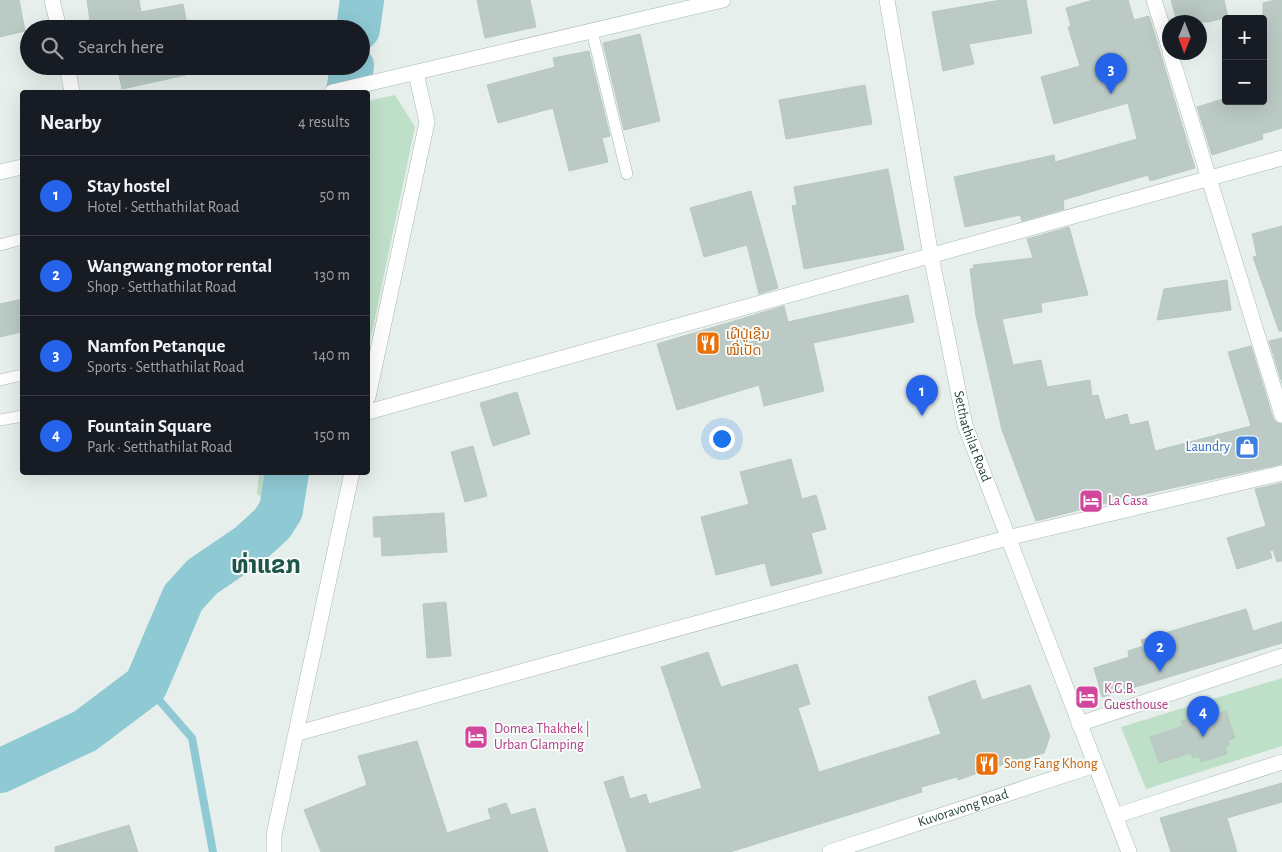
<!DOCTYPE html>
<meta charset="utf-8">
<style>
:root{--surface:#171b24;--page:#20242c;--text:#f1f3f6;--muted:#9ea1a6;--line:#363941;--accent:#2563eb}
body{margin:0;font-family:"Alegreya Sans","Noto Sans Lao",sans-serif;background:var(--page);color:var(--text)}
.controls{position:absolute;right:15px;top:15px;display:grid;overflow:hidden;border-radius:5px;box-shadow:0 5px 20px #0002}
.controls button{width:45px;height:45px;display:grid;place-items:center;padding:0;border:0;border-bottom:1px solid var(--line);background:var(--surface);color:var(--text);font:25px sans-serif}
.compass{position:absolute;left:1162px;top:15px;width:45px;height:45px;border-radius:50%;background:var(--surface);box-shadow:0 5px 20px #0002;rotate:181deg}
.you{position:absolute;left:721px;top:438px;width:18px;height:18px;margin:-12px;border:4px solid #fff;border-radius:50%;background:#1a73e8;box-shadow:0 0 0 8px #1a73e833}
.badge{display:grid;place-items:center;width:32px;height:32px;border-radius:50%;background:var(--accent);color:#fff;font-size:16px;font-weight:700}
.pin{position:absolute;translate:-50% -41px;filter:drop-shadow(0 1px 2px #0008)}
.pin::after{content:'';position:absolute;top:26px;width:18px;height:15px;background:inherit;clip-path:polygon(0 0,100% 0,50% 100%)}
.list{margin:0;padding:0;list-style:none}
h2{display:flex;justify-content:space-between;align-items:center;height:65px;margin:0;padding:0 20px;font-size:21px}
h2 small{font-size:16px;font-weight:400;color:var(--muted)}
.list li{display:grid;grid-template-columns:32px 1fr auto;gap:15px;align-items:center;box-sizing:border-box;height:80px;padding:0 20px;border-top:1px solid var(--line)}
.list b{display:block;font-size:19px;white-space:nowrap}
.list p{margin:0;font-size:16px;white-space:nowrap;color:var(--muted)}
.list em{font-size:16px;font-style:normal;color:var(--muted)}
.icon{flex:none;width:28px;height:28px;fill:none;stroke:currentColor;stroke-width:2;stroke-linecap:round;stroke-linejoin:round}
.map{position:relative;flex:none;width:1282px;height:852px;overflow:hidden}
.search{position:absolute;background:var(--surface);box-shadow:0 5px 20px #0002;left:20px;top:20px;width:350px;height:55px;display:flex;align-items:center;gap:12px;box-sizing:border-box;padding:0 18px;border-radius:28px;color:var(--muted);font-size:19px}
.panel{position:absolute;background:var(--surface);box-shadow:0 5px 20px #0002;left:20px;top:90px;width:350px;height:385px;border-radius:5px}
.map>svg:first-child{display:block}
</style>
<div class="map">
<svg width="1282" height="852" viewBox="0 0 1282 852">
<rect width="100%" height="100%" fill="#e6efeb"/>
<!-- green -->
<path fill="#bfe0c8" d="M395,95L415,127L368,351V101Z
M259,473H279L276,497L257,495Z
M1282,678V746L1146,789L1121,727Z"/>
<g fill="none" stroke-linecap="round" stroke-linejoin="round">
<!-- stream -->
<path stroke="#8ec9d4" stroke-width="8" d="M146,685L192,738L213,852"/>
<!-- river -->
<path stroke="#8ec9d4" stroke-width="44" d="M358,29L362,0
M348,92L352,66
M0,771L85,731L146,685L183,598L202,577L249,545L272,524L281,510L287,472"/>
</g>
<!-- building -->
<path fill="#bbcac4" stroke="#b8c9c2" d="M0,0H19L25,31L0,37Z
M87,0H139L141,12L183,4L188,29H91Z
M477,0H530L536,27L485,38Z
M1001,0H1026L1032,33L969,44L974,64L943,71L932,12Z
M1093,0H1128L1134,20L1149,16L1195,168L1150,181L1148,175L1063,200L1064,209L1022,221L1020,215L965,227L954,177L1054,155L1055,162L1137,139L1128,103L1054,124L1041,77L1080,66L1068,27L1071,26L1066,8Z
M1171,0H1224L1228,17L1208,22H1177Z
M1275,0H1282V128L1262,134L1263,139L1212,155L1197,107L1226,98V101H1263V3Z
M640,34L660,121L624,130L603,43Z
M589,51L610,136L602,138L608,162L569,171L553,108L498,123L487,85L555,67L553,58Z
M117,66H186V75L122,89Z
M865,85L872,124L786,139L779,100Z
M888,169L904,250L804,269L792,206L797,205L794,187Z
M751,191L778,288L759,294L747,245L704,257L690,208Z
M1282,226V331H1279L1253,257L1257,256L1252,234Z
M1069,227L1088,295L1041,303L1042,312L1002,319L1013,365L1041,360L1047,387L1090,380L1092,396L1098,395L1105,420L1127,414L1130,425L1148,421L1155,451L1251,426L1228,352L1251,346L1273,418L1276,422L1282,424V464L1122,499L1036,521L1002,430L976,316L970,269L974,268L973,265L1033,258L1027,239Z
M1227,280L1231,310L1157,320L1164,289Z
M908,295L914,322L813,343L824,391L764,406L759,385L677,410L657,344L784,306L788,322Z
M22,299V332L0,337V304Z
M1282,338V383L1269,341Z
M517,392L530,434L493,446L480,403Z
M473,446L487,496L465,502L451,452Z
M791,459L802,499L816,495L826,529L811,533L822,573L771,586L765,563L716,575L701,517L749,504L740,472Z
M1282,483V561L1277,562L1273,550L1270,551L1272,558L1237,569L1227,538L1266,526L1255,489Z
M444,513L447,552L382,556L381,537H374L373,517Z
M446,602L451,656L427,658L423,604Z
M1246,609L1253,631L1282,622V643L1102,697L1094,668L1129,657L1128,651L1143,646L1141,640Z
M708,652L721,687L797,664L810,704L798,708L819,772L941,734L928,697L975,680L982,700L1030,685L1050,736L1044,753L1004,764L958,780L957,777L921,787L922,792L730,852H627L604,782L623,776L630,799L646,794L649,804L702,788L661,667Z
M1211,704L1213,711L1217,709L1219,713L1226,711L1235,738L1228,740L1230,745L1225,746L1227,754L1201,762L1199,756L1193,758L1191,753L1159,763L1150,737L1183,726L1181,721L1188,719L1186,712Z
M417,741L447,833L491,819L488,809L506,803L511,815L535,808L548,852H321L304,810L367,785L358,756Z
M1282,783V802L1227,818L1237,852H1171L1160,818Z
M129,825L138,852H55V847Z"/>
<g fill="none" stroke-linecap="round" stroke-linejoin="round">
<!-- service casing -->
<g stroke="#a8b8b2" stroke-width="12">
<path id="service" d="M592,31L627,174
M0,245L22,239
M0,380L22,375
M0,420L22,416"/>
</g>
<!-- minor casing -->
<g stroke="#a8b8b2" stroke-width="16">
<path id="minor" d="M52,0L59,29
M1154,0L1170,50
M1170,52L1282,415
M67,66L72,92
M332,92L723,0
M0,172L22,167
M368,397L427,122L416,73
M368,412L1282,158
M1079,724L1282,656
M298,733L1007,538L1282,473
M1115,816L1282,762
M274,852V835L352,472"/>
</g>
<!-- tertiary casing -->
<g stroke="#a8b8b2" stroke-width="16">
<g id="tertiary">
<path id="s1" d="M887,0L931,256L965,425L1129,852"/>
<path id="s2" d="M830,852L1095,765"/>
</g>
</g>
<!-- service -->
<use href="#service" stroke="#fff" stroke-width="11"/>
<!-- minor -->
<use href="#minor" stroke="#fff" stroke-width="15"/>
<!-- tertiary -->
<use href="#tertiary" stroke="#fff" stroke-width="15"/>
</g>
<!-- icons -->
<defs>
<g id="restaurant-square" transform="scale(1.25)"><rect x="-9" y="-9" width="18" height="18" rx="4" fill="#e8710a" stroke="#f7fbf9"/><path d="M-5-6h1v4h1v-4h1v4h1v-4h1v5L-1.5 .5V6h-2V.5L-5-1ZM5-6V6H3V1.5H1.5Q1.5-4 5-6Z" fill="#fff"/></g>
<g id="shop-square" transform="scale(1.25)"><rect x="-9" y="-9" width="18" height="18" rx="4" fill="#3f7fe0" stroke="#f7fbf9"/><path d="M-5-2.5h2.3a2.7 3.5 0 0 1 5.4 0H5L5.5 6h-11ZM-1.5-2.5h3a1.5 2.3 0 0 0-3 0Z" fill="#fff"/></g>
<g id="hotel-square" transform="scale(1.25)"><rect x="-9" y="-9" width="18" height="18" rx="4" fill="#d1479c" stroke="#f7fbf9"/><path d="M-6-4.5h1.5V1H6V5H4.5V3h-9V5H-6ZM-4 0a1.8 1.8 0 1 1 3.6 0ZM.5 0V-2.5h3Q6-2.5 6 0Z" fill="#fff"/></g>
</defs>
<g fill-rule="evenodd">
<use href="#restaurant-square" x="708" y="343"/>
<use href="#shop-square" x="1247" y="447"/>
<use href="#hotel-square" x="1091" y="501"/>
<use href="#hotel-square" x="1087" y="697"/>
<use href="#hotel-square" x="476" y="737"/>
<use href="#restaurant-square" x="987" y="764"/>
</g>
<g text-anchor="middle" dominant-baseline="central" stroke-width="4" stroke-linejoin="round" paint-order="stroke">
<!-- food labels -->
<g font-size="14" fill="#c56008" stroke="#f7fbf9" text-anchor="start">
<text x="726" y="335">ເຝີປູ່ເຊີນ<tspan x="726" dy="16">ໝີ່ເປັດ</tspan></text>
<text x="1004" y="764">Song Fang Khong</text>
</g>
<!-- street labels -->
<g font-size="14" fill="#24423a" stroke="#f7fbf9">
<text stroke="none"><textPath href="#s1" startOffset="445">Setthathilat Road</textPath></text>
<text stroke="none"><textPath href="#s2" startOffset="140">Kuvoravong Road</textPath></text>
</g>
<!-- shop labels -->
<g font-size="14" fill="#366cbe" stroke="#f7fbf9" text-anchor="end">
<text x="1230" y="447">Laundry</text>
</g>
<!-- hotel labels -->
<g font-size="14" fill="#b23c85" stroke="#f7fbf9" text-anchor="start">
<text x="1108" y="501">La Casa</text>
<text x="1104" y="689">K.G.B.<tspan x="1104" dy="16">Guesthouse</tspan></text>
<text x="494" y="729">Domea Thakhek |<tspan x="494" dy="16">Urban Glamping</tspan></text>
</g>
<!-- town labels -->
<g font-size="24" font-weight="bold" fill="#1f5548" stroke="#f7fbf9">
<text x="266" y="566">ທ່າແຂກ</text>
</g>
</g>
</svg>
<div class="controls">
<button>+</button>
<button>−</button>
</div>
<svg class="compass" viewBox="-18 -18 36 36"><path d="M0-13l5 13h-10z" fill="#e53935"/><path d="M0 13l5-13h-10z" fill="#9ea1a6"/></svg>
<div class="you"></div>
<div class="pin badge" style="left:922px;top:416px">1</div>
<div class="pin badge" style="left:1160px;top:672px">2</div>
<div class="pin badge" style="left:1111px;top:94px">3</div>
<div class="pin badge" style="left:1203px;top:737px">4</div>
<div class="search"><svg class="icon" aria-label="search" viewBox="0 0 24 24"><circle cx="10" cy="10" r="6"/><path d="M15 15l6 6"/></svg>Search here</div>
<section class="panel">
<h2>Nearby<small>4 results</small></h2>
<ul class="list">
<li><span class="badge">1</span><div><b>Stay hostel</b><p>Hotel · Setthathilat Road</p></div><em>50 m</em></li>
<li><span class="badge">2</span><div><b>Wangwang motor rental</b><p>Shop · Setthathilat Road</p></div><em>130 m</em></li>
<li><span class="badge">3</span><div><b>Namfon Petanque</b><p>Sports · Setthathilat Road</p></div><em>140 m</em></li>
<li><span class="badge">4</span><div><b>Fountain Square</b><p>Park · Setthathilat Road</p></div><em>150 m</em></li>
</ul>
</section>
</div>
